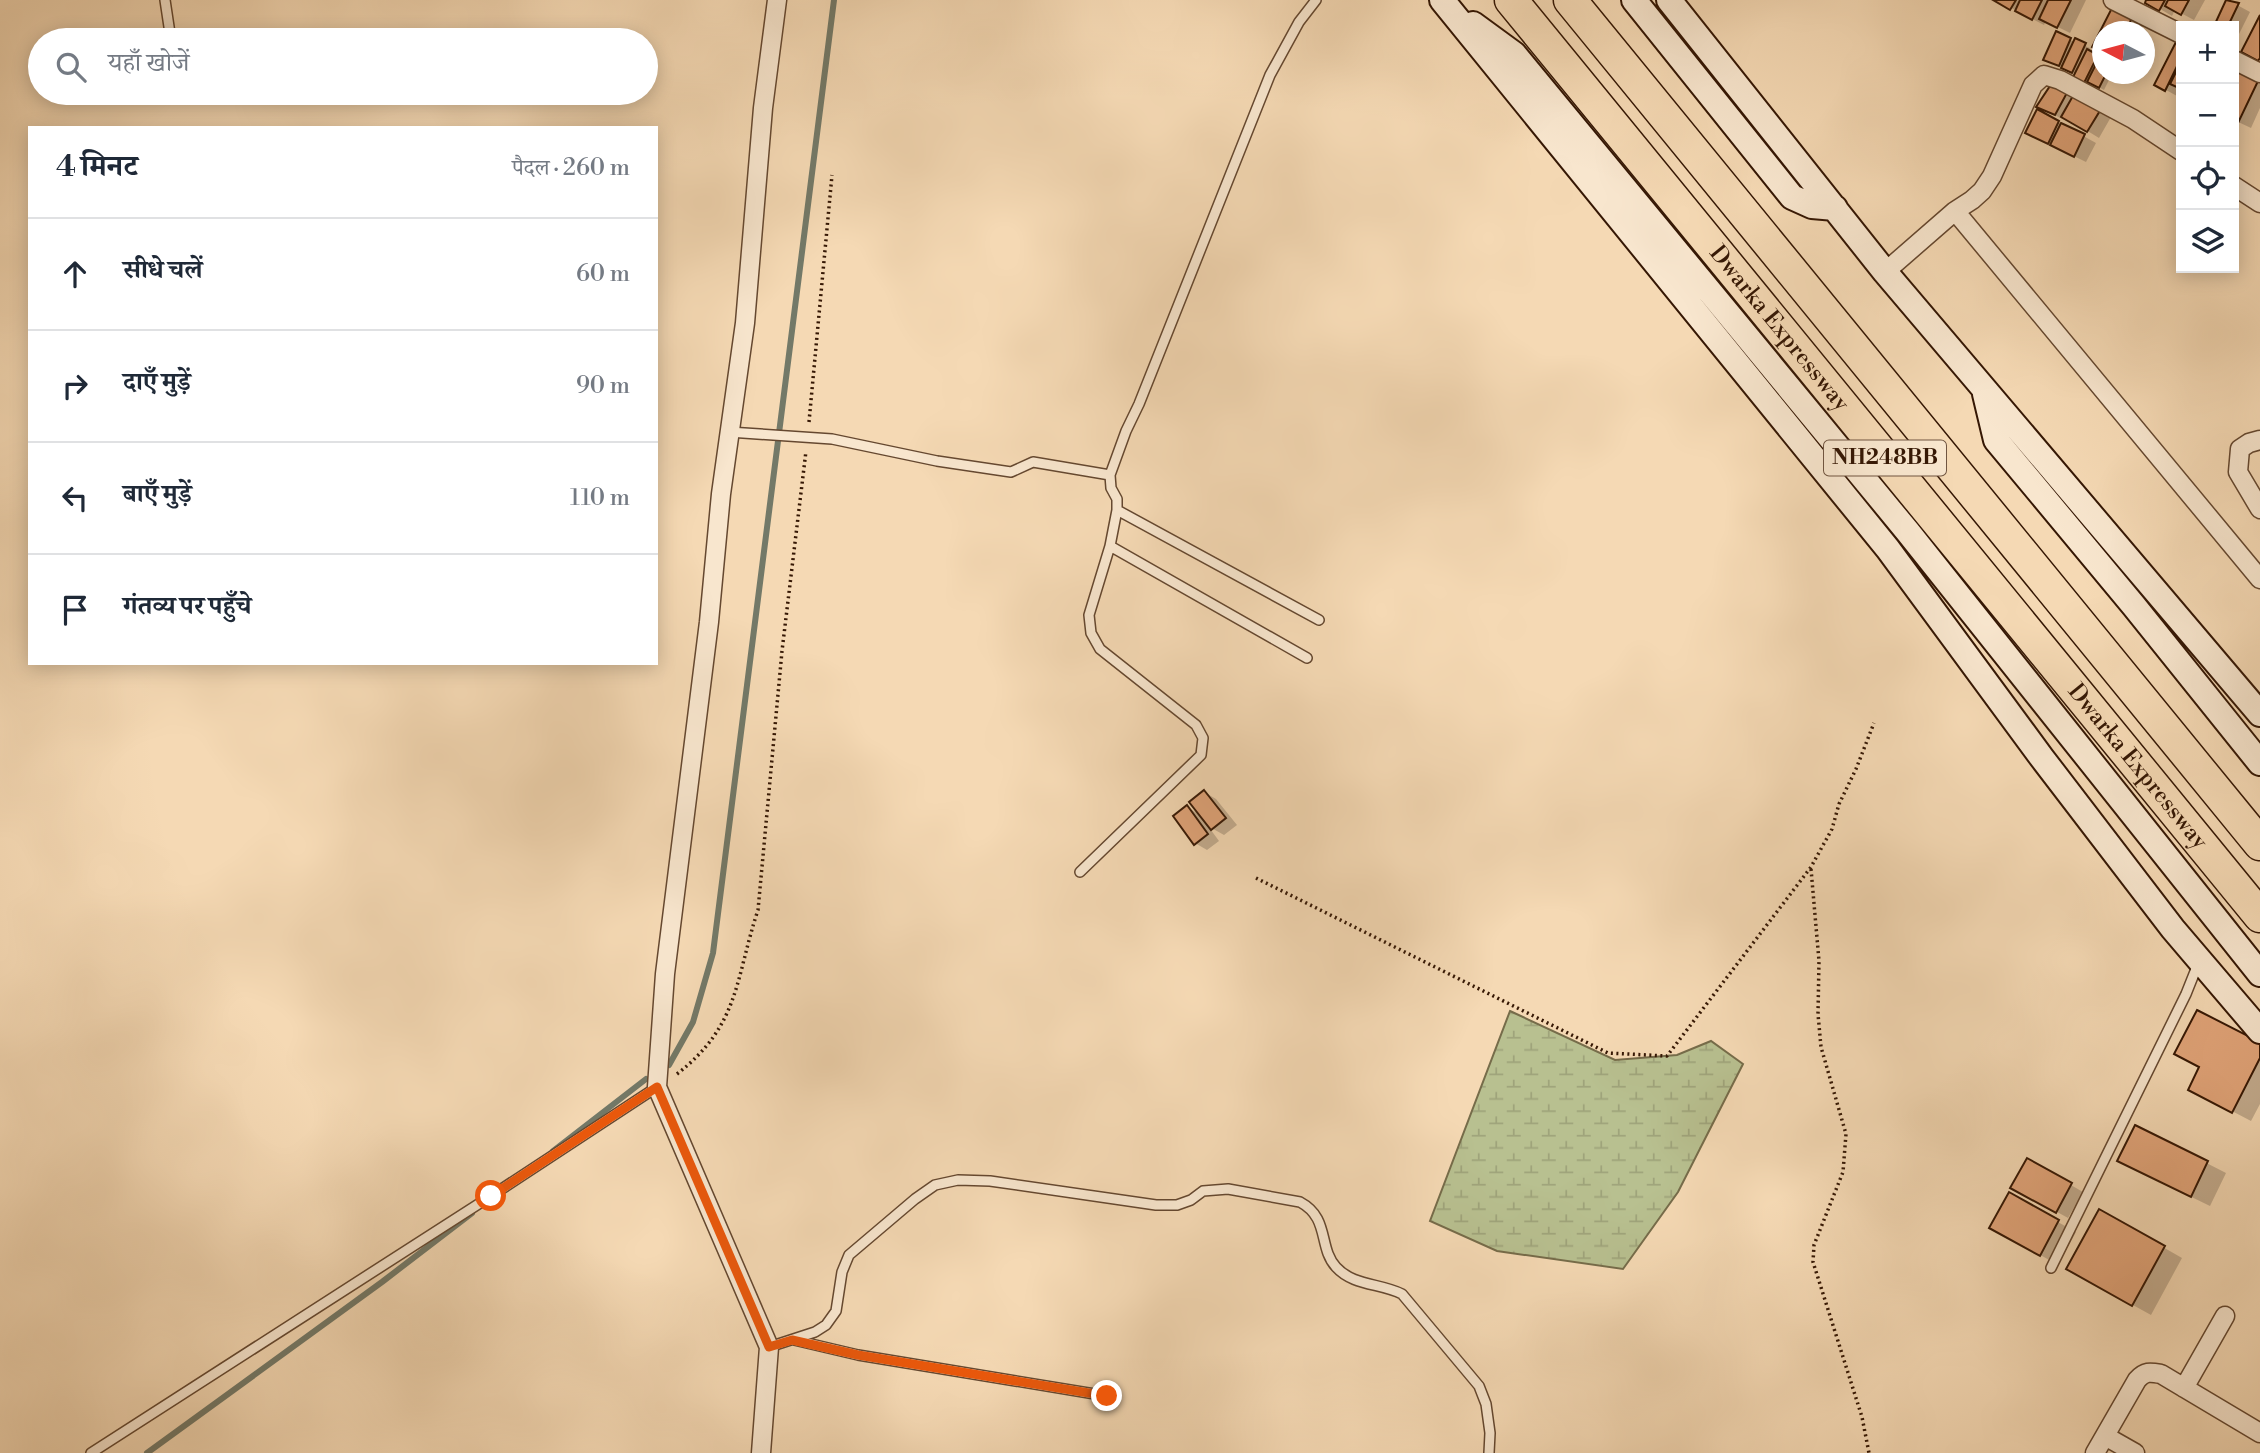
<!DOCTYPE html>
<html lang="hi">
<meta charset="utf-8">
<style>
:root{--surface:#fff;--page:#f6f6f7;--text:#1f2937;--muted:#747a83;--line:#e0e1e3}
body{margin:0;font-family:"Libre Bodoni","Noto Serif Devanagari",serif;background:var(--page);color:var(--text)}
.controls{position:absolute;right:21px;top:21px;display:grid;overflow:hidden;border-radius:0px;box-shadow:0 4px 18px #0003}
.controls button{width:63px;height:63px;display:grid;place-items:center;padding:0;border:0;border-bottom:2px solid var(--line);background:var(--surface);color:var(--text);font:35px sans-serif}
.compass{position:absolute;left:2092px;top:21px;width:63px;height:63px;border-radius:50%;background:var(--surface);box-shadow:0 4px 18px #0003;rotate:276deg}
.stop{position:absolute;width:21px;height:21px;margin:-16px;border:5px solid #ea580c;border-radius:50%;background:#fff}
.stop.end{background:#ea580c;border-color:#fff;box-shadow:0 2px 7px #0008}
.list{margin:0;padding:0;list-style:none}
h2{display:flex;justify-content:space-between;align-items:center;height:91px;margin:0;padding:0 28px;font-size:30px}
h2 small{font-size:23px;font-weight:400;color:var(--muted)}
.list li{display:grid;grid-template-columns:46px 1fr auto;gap:21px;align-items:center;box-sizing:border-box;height:112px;padding:0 28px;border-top:2px solid var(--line)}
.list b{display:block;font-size:26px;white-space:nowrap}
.list em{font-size:23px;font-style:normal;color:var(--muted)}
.icon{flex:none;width:38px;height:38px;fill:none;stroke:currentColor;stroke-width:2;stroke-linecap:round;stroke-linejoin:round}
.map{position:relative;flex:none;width:2260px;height:1453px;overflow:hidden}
.search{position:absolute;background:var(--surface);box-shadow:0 4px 18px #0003;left:28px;top:28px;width:630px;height:77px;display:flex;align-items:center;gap:18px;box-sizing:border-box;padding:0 24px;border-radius:38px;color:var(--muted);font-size:26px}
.panel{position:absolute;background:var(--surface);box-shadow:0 4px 18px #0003;left:28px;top:126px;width:630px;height:539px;border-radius:0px}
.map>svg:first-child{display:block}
</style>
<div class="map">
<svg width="2260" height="1453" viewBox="0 0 2260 1453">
<defs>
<pattern id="wetland-marsh" width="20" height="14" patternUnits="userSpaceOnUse" patternTransform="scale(1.75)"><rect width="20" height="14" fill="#b8c090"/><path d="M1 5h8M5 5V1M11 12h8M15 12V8" fill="none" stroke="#9fa47b"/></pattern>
</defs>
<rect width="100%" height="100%" fill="#f5d9b4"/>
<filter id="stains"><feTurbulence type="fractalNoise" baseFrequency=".00286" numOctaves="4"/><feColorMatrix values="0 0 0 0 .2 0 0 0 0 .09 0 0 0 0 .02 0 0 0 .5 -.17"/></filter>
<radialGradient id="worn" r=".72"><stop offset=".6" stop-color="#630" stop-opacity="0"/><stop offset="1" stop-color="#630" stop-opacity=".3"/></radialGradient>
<!-- wetland -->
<path fill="url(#wetland-marsh)" stroke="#766c4a" stroke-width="2" d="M1510,1011L1615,1060L1677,1055L1711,1041L1743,1064L1678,1192L1623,1269L1497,1251L1430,1221Z"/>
<!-- shadow -->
<path fill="#0003" d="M1996,0H2086L2070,33L2046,21L2044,25Z
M2145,0H2205L2194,20L2175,10L2172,16Z
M2228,0L2250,12L2234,44V26H2215Z
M2115,6L2145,22L2140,32H2102V51L2094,46Z
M2070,40L2090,48L2088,52L2102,59V74H2112L2104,90L2091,83L2090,84L2075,76L2076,74L2046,59Z
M2178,43L2181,45V88L2177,96L2157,85Z
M2240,71L2260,81V108L2251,128L2234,120V84Z
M2067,93L2111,117L2099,138L2068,119L2067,121L2050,113Z
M2058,122L2096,143L2086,162L2039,139Z
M1204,792L1216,799L1237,825L1224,835L1208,826L1219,841L1207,850L1195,843L1187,807L1202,816Z
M2260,1044V1104L2251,1121L2209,1099L2201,1068Z
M2136,1127L2226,1173L2210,1206L2138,1171Z
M2027,1160L2083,1192L2068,1218L2012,1187Z
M2009,1195L2076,1232L2058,1265L1991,1227Z
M2100,1211L2182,1258L2151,1315L2068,1269Z"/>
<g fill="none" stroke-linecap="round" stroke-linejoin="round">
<!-- stream -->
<path stroke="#737968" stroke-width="6" d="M669,1065L693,1022L713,953L834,0
M553,1151L646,1079
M147,1453L382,1282L472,1213"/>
</g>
<!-- building -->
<path fill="#e2a57a" stroke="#351704" stroke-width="2" d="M1993,0H2016L2010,10Z
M2020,0H2042L2032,20L2015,11Z
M2048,0H2071L2057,28L2039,19Z
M2146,0H2165L2159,11L2145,3Z
M2168,0H2189L2181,15L2165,6Z
M2226,0L2239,3L2228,26H2214Z
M2114,4L2134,14L2125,32H2102V52L2092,47Z
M2260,15V58L2258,61L2241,52Z
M2056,31L2071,38L2059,66L2043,60Z
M2075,38L2086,43L2072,73L2061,68Z
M2177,40L2181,43V58L2165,91L2154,85Z
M2087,49L2098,55L2084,83L2073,77Z
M2099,58L2102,60V74H2106L2099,88L2087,82Z
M2181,62V89L2170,84Z
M2239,69L2259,79L2238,123L2234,121V79Z
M2050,86L2068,91L2055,115L2036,107Z
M2074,94L2101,109L2087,132L2061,117Z
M2037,109L2059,121L2048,144L2025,133Z
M2061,123L2085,134L2074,157L2050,145Z
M1204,790L1226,818L1211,830L1189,802Z
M1187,805L1208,834L1194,845L1173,816Z
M2197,1010L2260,1042V1058L2232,1113L2188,1090L2199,1067L2174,1054Z
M2135,1125L2208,1161L2191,1197L2117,1161Z
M2027,1158L2072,1183L2056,1213L2010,1188Z
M2009,1192L2059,1220L2040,1256L1989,1228Z
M2099,1209L2165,1246L2132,1306L2066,1269Z"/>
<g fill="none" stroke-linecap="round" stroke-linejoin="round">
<!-- lane casing -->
<g stroke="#654830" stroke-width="12">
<path id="lane" d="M165,0L171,40
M179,93L180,97
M729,432L832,439L937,461L1011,472L1033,462L1110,475
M1117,510L1319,620
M1110,546L1307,658
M1080,872L1201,755L1203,738L1196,725L1100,649L1091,633L1089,615L1110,546L1117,510V499L1111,488L1110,475L1126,431L1139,404L1270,75L1299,22L1316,0
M2051,1268L2186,994L2198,964
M794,1340L858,1355L1107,1396
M769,1347L815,1332L826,1325L836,1311L842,1272L849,1255L915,1199L935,1185L958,1180L990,1181L1156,1205H1177L1191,1200L1203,1191L1228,1189L1300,1202C1330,1218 1318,1247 1336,1267C1353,1286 1380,1283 1402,1294L1479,1386L1486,1404L1490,1433L1489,1453
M91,1453L491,1196L657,1087"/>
</g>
<!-- street casing -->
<g stroke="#654830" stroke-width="21">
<path id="street" d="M2113,0L2181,34
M2234,60L2260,73
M2234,186L2260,203
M1955,211L2260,579
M1885,272L1955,211L1972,200L1982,191L1992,176L2033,85L2044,75L2060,80L2133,119L2181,151
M2260,440L2249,443L2240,449L2238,472L2260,509
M2184,1388L2225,1316
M2105,1436L2135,1453
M761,1453L769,1347L657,1087L665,974L709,622L721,494L745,323L763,108L777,0
M2095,1453L2137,1380C2145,1371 2150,1372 2161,1374L2260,1433"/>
</g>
<!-- secondary casing -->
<g stroke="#351704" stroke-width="28">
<path id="secondary" d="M1442,0L1888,549L2042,758L2173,929L2260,1031
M1634,0L1792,197L1812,206L1835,208
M1669,0L1885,272L2260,714
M1473,24L1514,54L1908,532L2260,974
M1985,394L1996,440L2134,606L2260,763"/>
</g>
<!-- highway casing -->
<g stroke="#351704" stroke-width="35">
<g id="highway">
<path id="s1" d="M1511,0L2260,916"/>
<path d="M1570,0L2260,844"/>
</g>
</g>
<!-- path -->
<path stroke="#351704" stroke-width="3.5" stroke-dasharray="2 3.5" stroke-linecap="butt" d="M809,422L832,175
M1811,869L1819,961L1818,1014L1821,1047L1846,1134L1843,1172L1814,1245L1813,1262L1862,1417L1869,1453
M1256,878L1608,1053L1667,1056L1811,867L1832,829L1839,804L1856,769L1874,723
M677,1074C740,1025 735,979 758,910L782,651L806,451"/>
<!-- lane -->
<use href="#lane" stroke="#f8e6ce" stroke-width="9"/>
<!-- street -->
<use href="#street" stroke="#f8e6ce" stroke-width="18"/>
<!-- secondary -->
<use href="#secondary" stroke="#f8e6ce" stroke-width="24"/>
<!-- highway -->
<use href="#highway" stroke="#f5d9b4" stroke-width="32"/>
</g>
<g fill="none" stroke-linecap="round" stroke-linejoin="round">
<!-- route -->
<path stroke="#ea580c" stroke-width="9" d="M491,1196L657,1087L769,1347L792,1340L858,1355L1107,1396"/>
</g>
<g text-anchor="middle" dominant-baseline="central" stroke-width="5" stroke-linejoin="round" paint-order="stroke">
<!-- shield labels -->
<rect fill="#f8e6ce" stroke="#705541" stroke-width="2" x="1824" y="440.5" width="122" height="35" rx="5"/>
<g font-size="21" font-weight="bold" fill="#351704">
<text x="1885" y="458">NH248BB</text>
</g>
<!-- street labels -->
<g font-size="23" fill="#351704" stroke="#f8e6ce">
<text stroke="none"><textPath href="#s1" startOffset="424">Dwarka Expressway</textPath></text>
<text stroke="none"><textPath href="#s1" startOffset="990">Dwarka Expressway</textPath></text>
</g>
</g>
<rect width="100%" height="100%" filter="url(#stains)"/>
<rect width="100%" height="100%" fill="url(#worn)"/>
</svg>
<div class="controls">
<button>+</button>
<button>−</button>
<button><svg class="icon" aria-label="locate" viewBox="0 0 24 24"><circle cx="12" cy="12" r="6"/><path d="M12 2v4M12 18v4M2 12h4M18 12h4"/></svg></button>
<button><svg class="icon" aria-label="layers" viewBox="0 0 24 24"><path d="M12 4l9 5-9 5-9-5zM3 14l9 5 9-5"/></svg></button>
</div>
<svg class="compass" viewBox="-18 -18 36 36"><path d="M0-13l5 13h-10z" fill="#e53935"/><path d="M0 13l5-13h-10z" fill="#747a83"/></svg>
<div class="stop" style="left:491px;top:1196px"></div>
<div class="stop end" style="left:1107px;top:1396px"></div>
<div class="search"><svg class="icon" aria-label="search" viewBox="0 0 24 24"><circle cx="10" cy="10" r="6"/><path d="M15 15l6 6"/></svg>यहाँ खोजें</div>
<section class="panel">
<h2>4 मिनट<small>पैदल · 260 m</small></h2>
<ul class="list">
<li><svg class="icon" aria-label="ahead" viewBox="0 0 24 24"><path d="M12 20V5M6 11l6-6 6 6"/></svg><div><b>सीधे चलें</b></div><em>60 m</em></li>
<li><svg class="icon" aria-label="right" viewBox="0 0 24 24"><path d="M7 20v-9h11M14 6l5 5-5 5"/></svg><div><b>दाएँ मुड़ें</b></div><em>90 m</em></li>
<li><svg class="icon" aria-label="left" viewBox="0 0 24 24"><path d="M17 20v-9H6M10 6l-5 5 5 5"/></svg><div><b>बाएँ मुड़ें</b></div><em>110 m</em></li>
<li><svg class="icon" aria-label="arrive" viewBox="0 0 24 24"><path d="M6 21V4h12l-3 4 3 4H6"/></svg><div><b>गंतव्य पर पहुँचे</b></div></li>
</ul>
</section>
</div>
